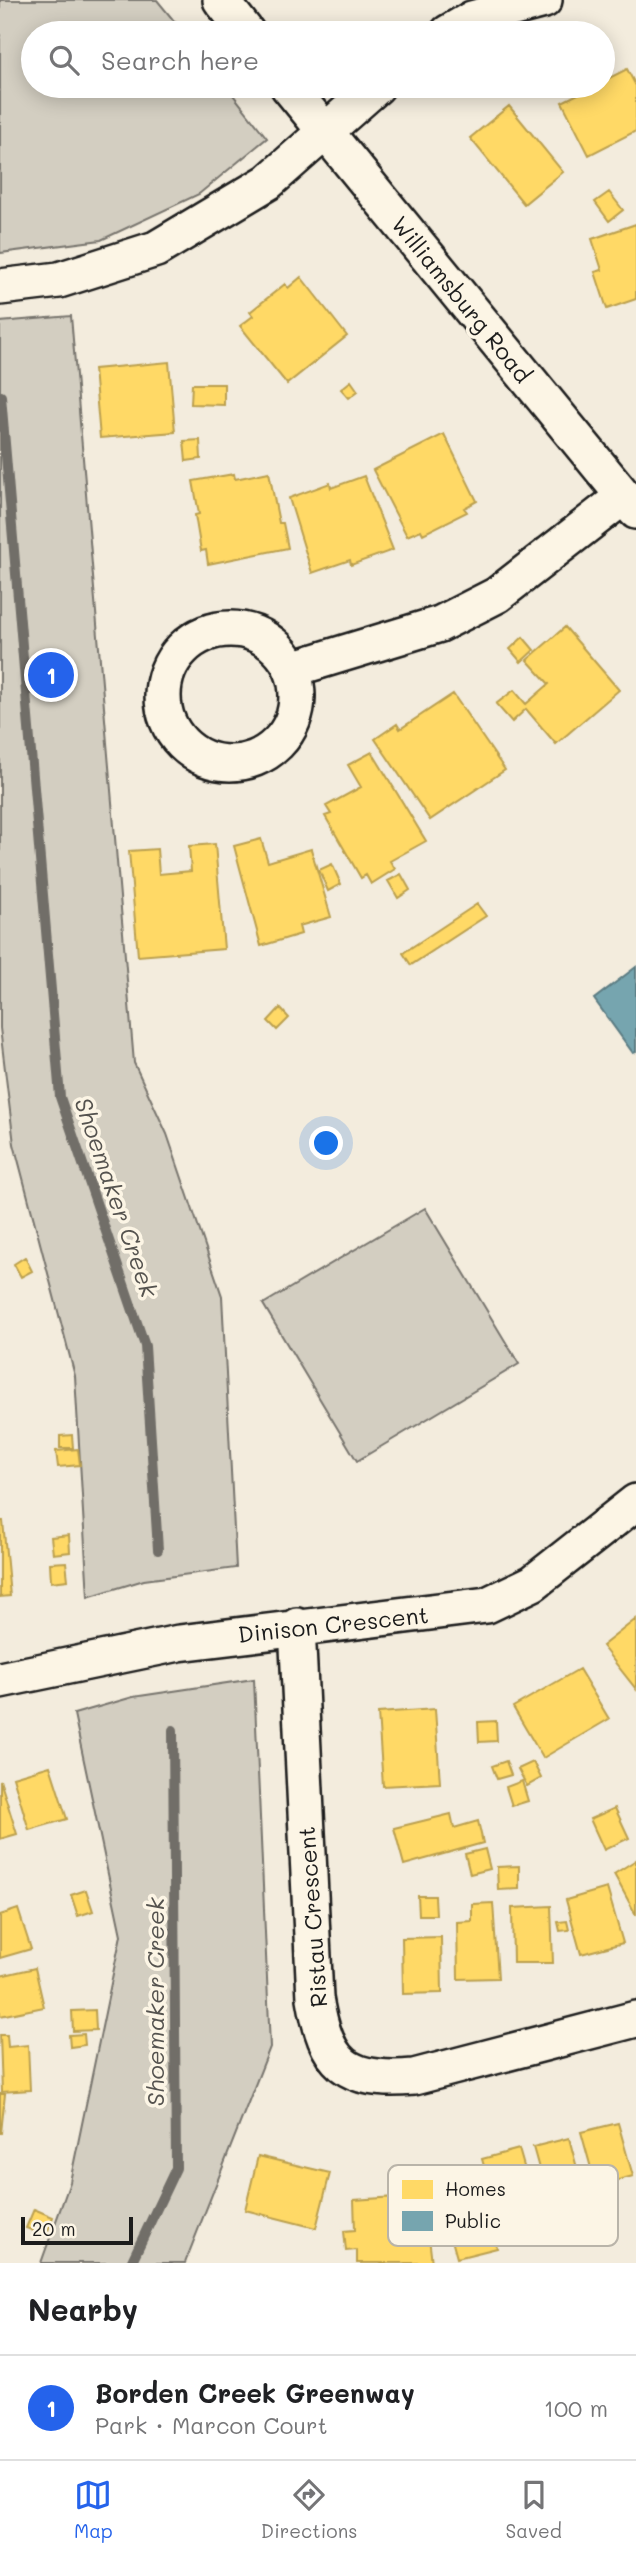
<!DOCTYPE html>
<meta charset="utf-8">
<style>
:root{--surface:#fff;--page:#f6f6f6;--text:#202124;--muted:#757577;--line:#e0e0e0;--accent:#2563eb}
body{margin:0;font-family:Mali,sans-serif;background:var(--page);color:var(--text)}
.scale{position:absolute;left:21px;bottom:18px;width:112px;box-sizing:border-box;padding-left:7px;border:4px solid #1c1c1c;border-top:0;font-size:19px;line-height:24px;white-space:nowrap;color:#1c1c1c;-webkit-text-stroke:5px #fcf5e5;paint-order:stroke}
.you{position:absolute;left:327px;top:1144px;width:24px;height:24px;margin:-18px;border:5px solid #fff;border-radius:50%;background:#1a73e8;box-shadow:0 0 0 10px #1a73e833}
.badge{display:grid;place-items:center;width:46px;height:46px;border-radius:50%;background:var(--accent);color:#fff;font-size:23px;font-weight:700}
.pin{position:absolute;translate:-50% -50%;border:4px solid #fff;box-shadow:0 2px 7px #0006}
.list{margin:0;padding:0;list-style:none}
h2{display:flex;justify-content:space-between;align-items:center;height:91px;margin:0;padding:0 28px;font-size:30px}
h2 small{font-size:23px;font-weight:400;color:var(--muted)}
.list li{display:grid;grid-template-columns:46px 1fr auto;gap:21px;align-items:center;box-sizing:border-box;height:105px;padding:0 28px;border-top:2px solid var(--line)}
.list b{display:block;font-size:26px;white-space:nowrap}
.list p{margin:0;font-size:23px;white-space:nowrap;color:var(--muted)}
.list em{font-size:23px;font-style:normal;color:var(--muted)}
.icon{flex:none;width:38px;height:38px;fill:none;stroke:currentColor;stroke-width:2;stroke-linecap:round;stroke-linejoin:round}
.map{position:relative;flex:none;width:636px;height:2263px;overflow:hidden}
.search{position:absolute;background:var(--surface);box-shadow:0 4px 18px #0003;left:21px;right:21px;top:21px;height:77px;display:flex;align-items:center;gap:18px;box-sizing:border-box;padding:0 24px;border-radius:38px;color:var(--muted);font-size:26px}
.sheet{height:196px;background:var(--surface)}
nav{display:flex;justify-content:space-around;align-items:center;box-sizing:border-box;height:98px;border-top:2px solid var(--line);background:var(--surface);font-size:19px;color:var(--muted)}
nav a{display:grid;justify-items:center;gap:4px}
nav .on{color:var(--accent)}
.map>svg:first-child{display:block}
</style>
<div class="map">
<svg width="636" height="2263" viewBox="0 0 636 2263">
<rect width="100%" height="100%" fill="#f3ecdd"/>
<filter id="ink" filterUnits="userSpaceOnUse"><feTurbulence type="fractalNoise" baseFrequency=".0143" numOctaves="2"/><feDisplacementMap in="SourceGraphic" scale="14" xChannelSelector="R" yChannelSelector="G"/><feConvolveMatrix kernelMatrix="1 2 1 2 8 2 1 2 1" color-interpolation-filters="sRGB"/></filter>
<g filter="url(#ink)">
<!-- green -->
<path fill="#d3cec1" stroke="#78756e" stroke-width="2" d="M0,0H157L184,33H33V86H226L267,138L199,194L101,240L0,253Z
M71,316L134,1063L167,1134L222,1296L236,1568L144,1580L88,1597L75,1376L14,1144L0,1028V322Z
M425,1208L519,1364L357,1461L263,1304Z
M254,1679L270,2047L185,2263H41L70,2182L121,1935L74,1714L133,1697Z"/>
<!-- homes -->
<path fill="#ffd966" stroke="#bba050" stroke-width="2" d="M627,69L636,86V131L589,155L562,102L594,86H603V81Z
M509,106L563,172L524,204L470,138Z
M609,192L623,210L609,221L595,202Z
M636,224V299L607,309L595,272L602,270L592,239Z
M301,277L347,336L287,384L240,326L253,316L250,312L285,284L288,288Z
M169,362L175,432L100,438L94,369Z
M351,381L358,391L349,398L341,389Z
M192,384H224V405L191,404Z
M444,434L477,501L464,508L467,512L423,534L421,530L407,536L373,470Z
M200,440L201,459L186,461L184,441Z
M269,472L279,523H283L288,548L208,564L206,550L201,551L195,515L199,514L193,481L234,474L235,479Z
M364,476L393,550L351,565L350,560L312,573L289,498L330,483L331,488Z
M565,627L619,690L556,744L526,709L512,722L496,704L514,690L526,704L549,684L527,660Z
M523,637L534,650L521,662L510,649Z
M453,694L505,770L430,820L375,739L397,724L400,729Z
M372,752L426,841L390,861L395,869L371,884L366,875L361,878L325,816L331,814L326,806L361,787L348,765Z
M261,839L268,862L311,849L331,917L299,926L301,934L261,946L234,846Z
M215,844L224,949L138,956L129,851L157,849L159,874L191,871L189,846Z
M332,864L341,884L328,891L319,870Z
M401,874L410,890L398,898L388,881Z
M477,904L486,916L411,965L403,953Z
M280,1008L289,1018L277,1030L268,1021Z
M25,1257L32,1271L21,1277L14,1264Z
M72,1435L73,1448H60V1436Z
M78,1449L80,1465L58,1467L56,1451Z
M0,1521H3L10,1596L0,1597Z
M69,1535L70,1552L53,1554L51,1537Z
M66,1562L68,1580L51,1582L50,1563Z
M636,1619V1689L602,1646Z
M579,1669L609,1719L543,1758L513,1707Z
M435,1709L440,1783L383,1786L378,1713Z
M496,1721L497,1741L479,1742L478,1722Z
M506,1761L511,1775L497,1779L492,1766Z
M533,1762L541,1778L527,1786L518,1769Z
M50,1766L67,1819L29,1830L13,1777Z
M0,1780L17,1834L0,1839Z
M522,1781L528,1801L512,1806L506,1787Z
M615,1808L629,1838L604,1850L590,1819Z
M451,1814L454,1828L478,1821L483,1843L404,1865L394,1828Z
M485,1849L490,1869L470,1874L465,1854Z
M636,1860V1915L614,1874Z
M519,1866V1889L498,1890L497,1867Z
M607,1888L623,1943L581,1954L566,1900Z
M86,1890L93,1911L78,1916L71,1895Z
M418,1896H435L436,1915H419Z
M493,1903L498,1978L458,1979L457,1922L472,1921V1904Z
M551,1906L553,1963H513L512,1908Z
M18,1909L31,1949L0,1958V1915Z
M567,1921L569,1930L560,1931L558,1922Z
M441,1937L442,1993L403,1994L402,1938Z
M35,1968L44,2007L0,2016V1976Z
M95,2010L96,2030L73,2031L72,2011Z
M84,2034L85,2045L70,2047L69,2035Z
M0,2035H7L8,2047L28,2045L30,2090L2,2092Z
M0,2094H5L1,2133H0Z
M618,2123L633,2176L596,2186L581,2132Z
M569,2138L585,2198L550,2208L533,2147Z
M519,2149L527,2177L535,2176L545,2208L499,2221L482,2159Z
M258,2156L330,2173L316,2228L245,2210Z
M475,2169L497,2248L457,2258L435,2179Z
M424,2195L432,2263H357V2250L346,2251L344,2231L355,2230L354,2200Z
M34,2209L53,2217L46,2236L26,2228Z"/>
<!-- public -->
<path fill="#76a5af" stroke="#5b7c83" stroke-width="2" d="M636,967V1052L633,1053L594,999Z"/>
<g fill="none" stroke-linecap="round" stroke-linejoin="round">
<!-- stream -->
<path stroke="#716e68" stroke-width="10" d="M1,396L60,1097L145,1346L158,1550
M131,2263L176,2168L173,1730"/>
<!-- minor casing -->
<g stroke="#1c1c1c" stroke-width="40">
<path id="minor" d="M221,0L247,33
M448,33L472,19L544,0
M288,86L636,511
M0,287L59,280L156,249L268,182L377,86
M163 696a67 67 0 1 1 134 0a67 67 0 1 1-134 0Z
M292,669L440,624L497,595L624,496
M297,1626L315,1998C326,2064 345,2083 414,2077L636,2019
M0,1680L179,1643L487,1605L533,1583L636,1502"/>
</g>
<!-- minor -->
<use href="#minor" stroke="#fcf5e5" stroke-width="35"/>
</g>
</g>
<g text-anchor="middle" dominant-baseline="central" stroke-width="7" stroke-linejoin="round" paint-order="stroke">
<!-- street labels -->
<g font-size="23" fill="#1c1c1c" stroke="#fcf5e5">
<text transform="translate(462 299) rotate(51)">Williamsburg Road</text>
<text transform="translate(333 1624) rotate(-6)">Dinison Crescent</text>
<text transform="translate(312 1917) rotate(-94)">Ristau Crescent</text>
</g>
<!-- water labels -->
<g font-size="24" font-style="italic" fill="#55534f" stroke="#fcf5e5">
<text transform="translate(117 1197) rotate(71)">Shoemaker Creek</text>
<text transform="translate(154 2002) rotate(-90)">Shoemaker Creek</text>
</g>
</g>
<!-- legend -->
<rect x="388" y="2165" width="230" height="81" rx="10" fill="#fcf5e5" stroke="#b9b4a9" stroke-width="2"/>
<rect x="402" y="2180" width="31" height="19" fill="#ffd966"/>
<rect x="402" y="2211" width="31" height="20" fill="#76a5af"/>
<g font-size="19" fill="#1c1c1c">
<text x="445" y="2196">Homes</text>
<text x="445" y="2228">Public</text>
</g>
</svg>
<div class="scale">20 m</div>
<div class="you"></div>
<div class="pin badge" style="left:51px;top:675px">1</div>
<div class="search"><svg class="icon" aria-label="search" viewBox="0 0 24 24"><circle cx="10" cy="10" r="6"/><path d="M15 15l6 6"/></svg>Search here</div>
</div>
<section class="sheet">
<h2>Nearby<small></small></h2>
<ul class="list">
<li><span class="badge">1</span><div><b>Borden Creek Greenway</b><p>Park · Marcon Court</p></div><em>100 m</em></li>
</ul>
</section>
<nav>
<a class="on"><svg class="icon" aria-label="map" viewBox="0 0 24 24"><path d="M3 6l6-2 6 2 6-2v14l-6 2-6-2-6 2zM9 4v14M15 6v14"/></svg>Map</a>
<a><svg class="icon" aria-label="directions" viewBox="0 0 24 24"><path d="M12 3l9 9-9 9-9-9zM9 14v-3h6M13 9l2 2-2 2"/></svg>Directions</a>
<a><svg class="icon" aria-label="saved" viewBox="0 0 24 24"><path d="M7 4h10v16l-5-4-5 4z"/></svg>Saved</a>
</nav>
